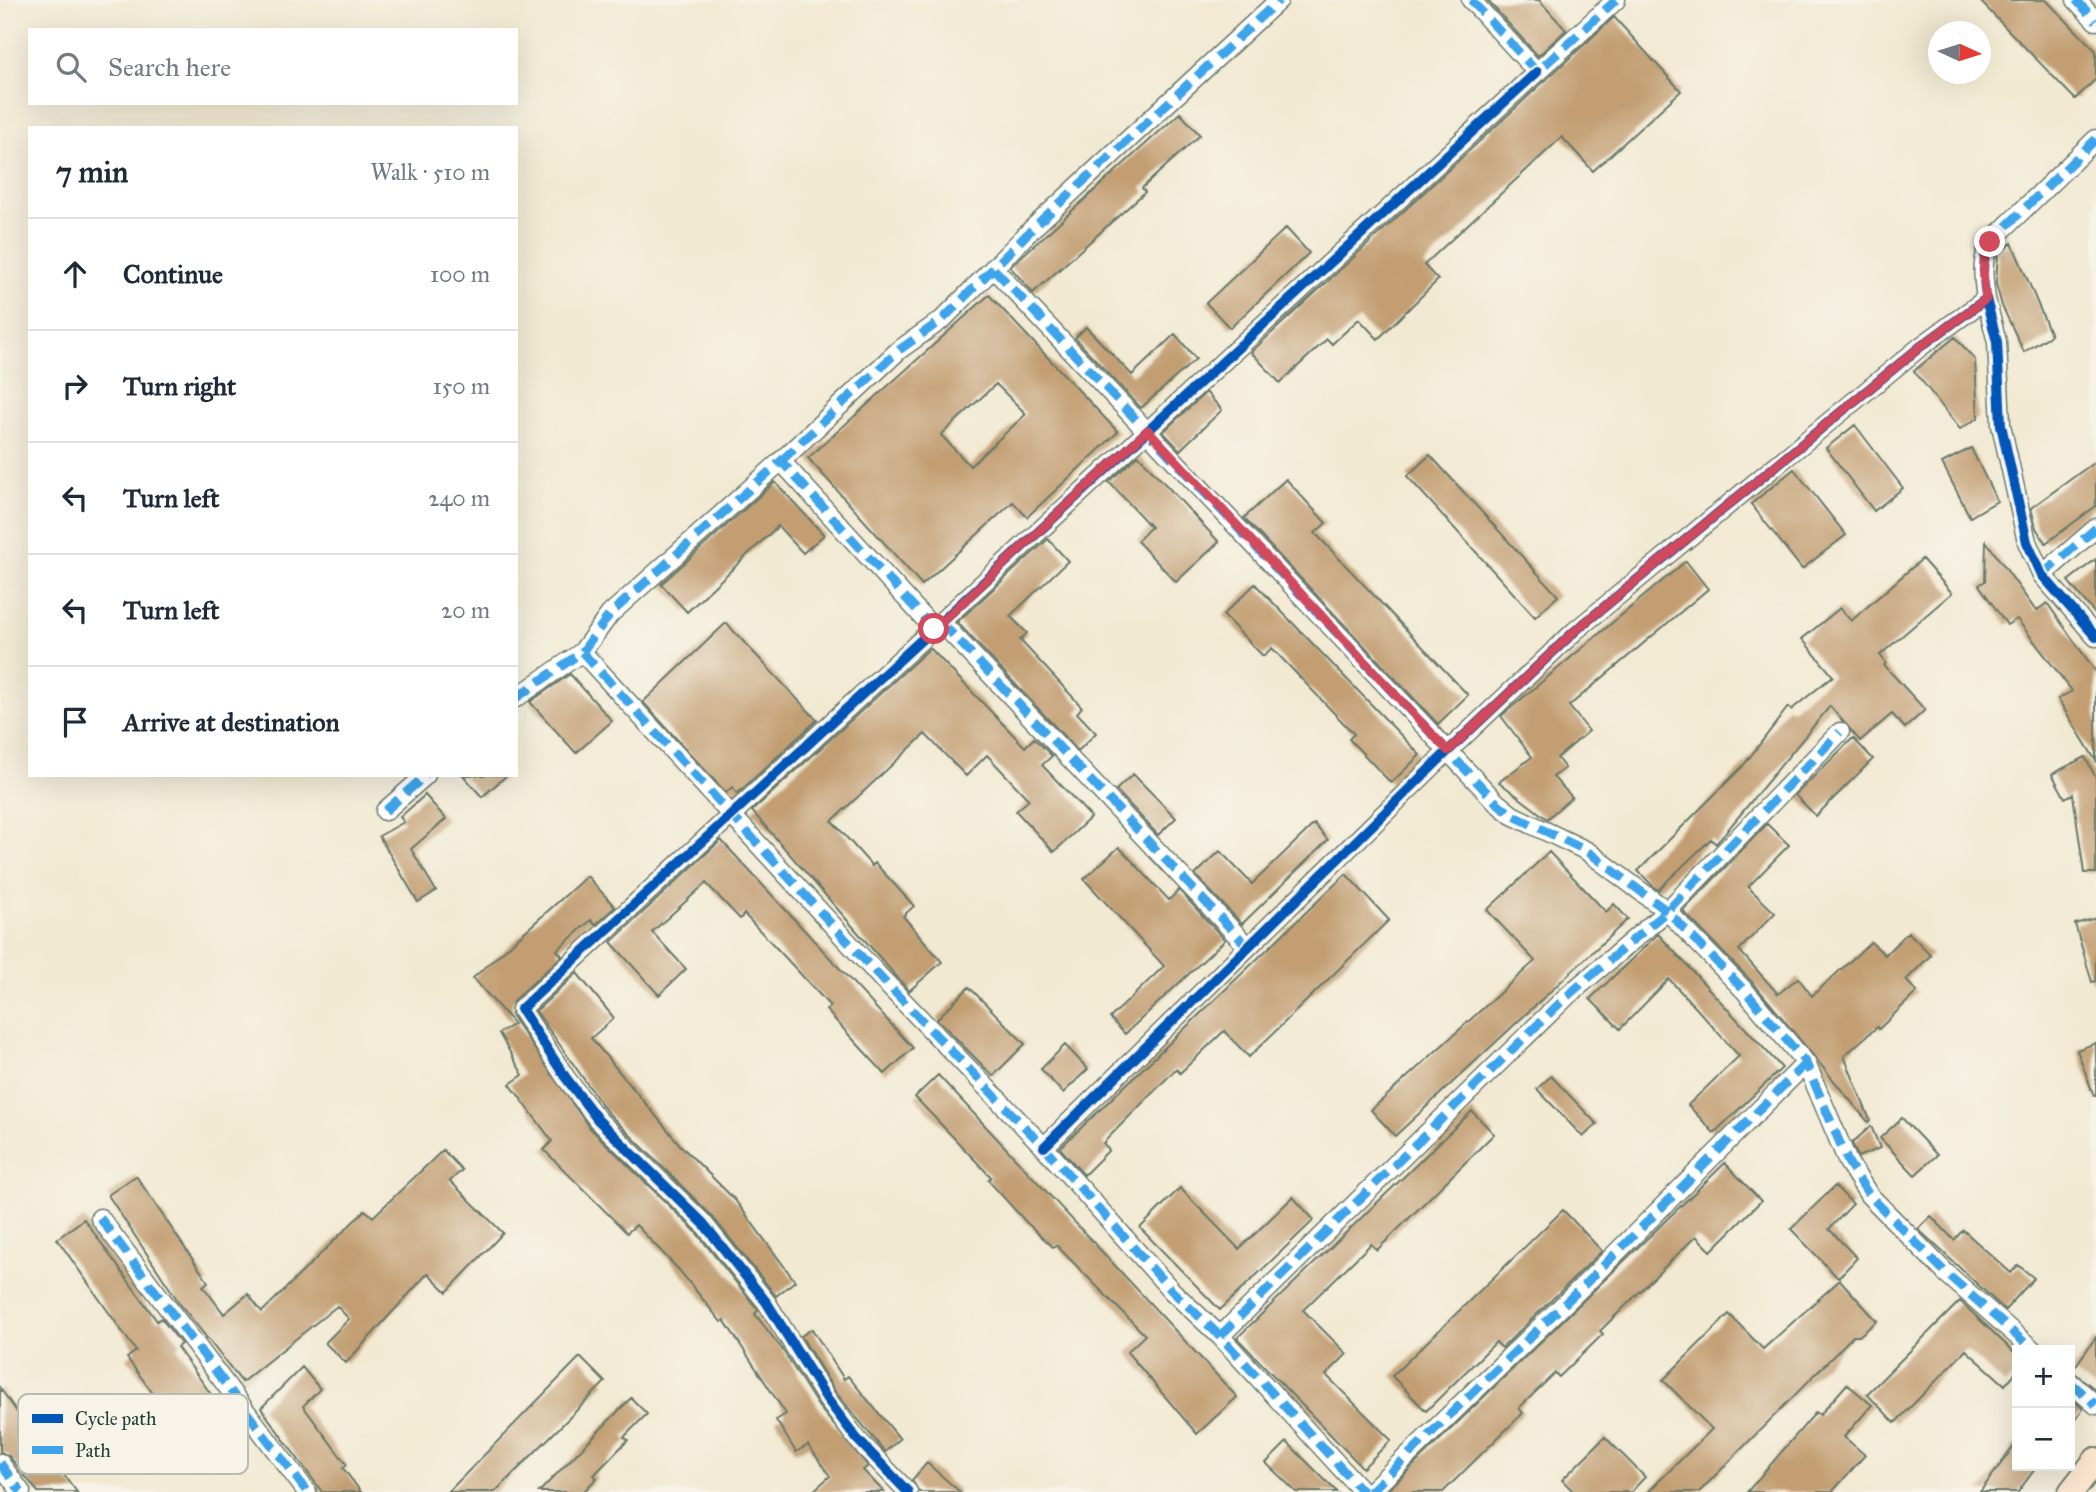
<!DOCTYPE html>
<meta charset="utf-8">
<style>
:root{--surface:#fff;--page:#f2f2f3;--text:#1f2937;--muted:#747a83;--line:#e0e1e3}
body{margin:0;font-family:"IM FELL Great Primer",serif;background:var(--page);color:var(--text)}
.controls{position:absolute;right:21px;bottom:21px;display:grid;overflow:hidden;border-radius:0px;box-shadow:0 7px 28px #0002}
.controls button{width:63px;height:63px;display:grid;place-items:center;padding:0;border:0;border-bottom:2px solid var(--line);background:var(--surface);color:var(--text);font:35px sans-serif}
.compass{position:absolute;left:1928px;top:21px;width:63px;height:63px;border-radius:50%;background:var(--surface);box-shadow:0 7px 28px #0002;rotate:94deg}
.stop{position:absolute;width:21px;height:21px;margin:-16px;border:5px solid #d1495b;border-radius:50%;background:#fff}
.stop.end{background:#d1495b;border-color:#fff;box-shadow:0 2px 7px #0008}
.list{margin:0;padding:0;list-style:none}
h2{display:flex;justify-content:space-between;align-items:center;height:91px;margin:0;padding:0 28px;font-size:30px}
h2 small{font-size:23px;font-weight:400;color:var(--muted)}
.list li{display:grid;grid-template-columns:46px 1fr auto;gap:21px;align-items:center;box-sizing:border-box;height:112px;padding:0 28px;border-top:2px solid var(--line)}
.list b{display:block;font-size:26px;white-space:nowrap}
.list em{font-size:23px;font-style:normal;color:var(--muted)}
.icon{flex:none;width:38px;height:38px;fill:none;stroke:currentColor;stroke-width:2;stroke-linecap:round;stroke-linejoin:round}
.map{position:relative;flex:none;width:2096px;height:1492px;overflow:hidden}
.search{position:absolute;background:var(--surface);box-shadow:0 7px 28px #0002;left:28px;top:28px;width:490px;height:77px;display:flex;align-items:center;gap:18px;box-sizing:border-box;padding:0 24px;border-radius:0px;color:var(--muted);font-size:26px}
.panel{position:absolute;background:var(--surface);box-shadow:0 7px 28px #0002;left:28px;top:126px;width:490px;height:651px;border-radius:0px}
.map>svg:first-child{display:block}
</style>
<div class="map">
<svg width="2096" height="1492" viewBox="0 0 2096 1492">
<rect width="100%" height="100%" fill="#f7f3e8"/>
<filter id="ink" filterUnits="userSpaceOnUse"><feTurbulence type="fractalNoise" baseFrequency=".0143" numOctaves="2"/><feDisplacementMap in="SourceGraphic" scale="14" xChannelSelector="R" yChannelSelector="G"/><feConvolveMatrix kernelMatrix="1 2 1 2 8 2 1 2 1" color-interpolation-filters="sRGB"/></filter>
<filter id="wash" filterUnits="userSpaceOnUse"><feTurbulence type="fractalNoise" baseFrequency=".00686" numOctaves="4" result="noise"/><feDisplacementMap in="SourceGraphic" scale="28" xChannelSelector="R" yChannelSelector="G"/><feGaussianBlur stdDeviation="1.57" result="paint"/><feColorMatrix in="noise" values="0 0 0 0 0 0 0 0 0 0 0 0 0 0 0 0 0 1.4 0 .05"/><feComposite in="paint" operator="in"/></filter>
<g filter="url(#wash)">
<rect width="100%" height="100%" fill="#f2e9d2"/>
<g id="blocks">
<!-- building -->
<path fill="#c29e72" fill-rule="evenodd" d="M1487,0H1539L1566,30L1538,56Z
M1979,0H2046L2096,51V79L2075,99Z
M1614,17L1681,91L1593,171L1562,137L1424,265L1438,280L1378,339L1359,319L1332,344L1327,339L1280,383L1251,352Z
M1180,113L1200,135L1142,188L1145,192L1033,293L1010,267Z
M1286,228L1309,253L1230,328L1206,303Z
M2012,243L2051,335L2024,352L2002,306L1996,284L1998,253Z
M989,295L1118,432L1027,517L1013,502L922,585L808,458ZM996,384L1026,414L970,466L941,435Z
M1086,327L1132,375L1175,334L1196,359L1141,408L1075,338Z
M1955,337L1975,360L1978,418L1960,429L1914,371Z
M1206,392L1222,410L1180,450L1163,432Z
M1855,425L1903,488L1874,511L1826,448Z
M1971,448L1997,501L1970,517L1942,463Z
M1138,455L1219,542L1176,582L1137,541L1151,527L1109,482Z
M1430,455L1558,596L1535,617L1407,476Z
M2096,461V506L2046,543L2036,528L2031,508Z
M1794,469L1846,535L1802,569L1751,504Z
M1286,479L1326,523L1315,533L1468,695L1438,724L1244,518Z
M775,482L824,535L803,553L778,526L687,612L661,584Z
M1048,539L1068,561L1010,616L1027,633L1020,640L1082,707L1077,713L1096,733L1078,751L957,622Z
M1986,541L2036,611L2047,603L2096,672V761L2058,699L2072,691L2017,619L2007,625L1979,585L1985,581Z
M1922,559L1952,593L1880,655L1886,663L1884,665L1925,710L1905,728L1892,714L1860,741L1830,706L1716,844L1711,839L1658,890L1654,887L1638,871L1743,766L1788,707L1791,710L1833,676L1802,639L1840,608L1851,621Z
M2096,559V615L2068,581Z
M1686,561L1708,589L1569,706L1589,731L1557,758L1565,768L1553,777L1572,797L1547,819L1499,782L1532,757L1501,716Z
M1255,584L1420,755L1391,783L1349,739L1354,734L1272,648L1263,656L1223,615Z
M726,623L817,720L737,794L732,787L726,793L643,702Z
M930,648L1025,747L1034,738L1052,756L1042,765L1091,817L1054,852L1016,811L1029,800L987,755L966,776L925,734L832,821L872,866L875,863L914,906L903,916L942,962L909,991L752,811Z
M570,674L612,721L576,753L530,702Z
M1853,738L1873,759L1816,816L1795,795Z
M2085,757L2096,778V873H2084L2073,794L2065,798L2052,774Z
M1133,774L1176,818L1158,835L1116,790Z
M463,775H507L482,797Z
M425,795L446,819L411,849L436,891L418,902L379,836L404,822L400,817Z
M1314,824L1328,840L1242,924L1195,875L1220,851L1252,884Z
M1767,824L1789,845L1748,887L1775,913L1739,950L1778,994L1798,978L1812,996L1871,942L1885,955L1908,932L1931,955L1906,980L1917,992L1879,1029L1877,1027L1844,1056L1870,1120L1868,1122L1754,984L1683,911Z
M721,840L913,1048L885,1074L826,1010L830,1006L783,955L744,914L740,919L706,883L652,932L686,969L659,995L611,942Z
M1119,847L1169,900L1179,890L1225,940L1125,1034L1110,1018L1164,966L1084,879Z
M1549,852L1606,912L1614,904L1628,919L1395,1136L1371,1110L1535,961L1487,910Z
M1346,874L1389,920L1249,1057L1224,1031L1180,1073L1176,1069L1103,1143L1109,1150L1084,1175L1060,1148Z
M587,876L615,907L595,925L591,920L557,950L562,956L513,1001L511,1015L589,1127L695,1231L758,1310L755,1314L782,1349L818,1406L868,1466L863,1470L884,1492H812L830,1476L808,1445L796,1452L776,1420L786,1414L724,1320L721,1322L680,1271L636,1225L627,1233L544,1150L552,1141L510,1084L523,1075L499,1033L514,1024L473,978Z
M2096,918V981L2092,982L2075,924Z
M1658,934L1782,1068L1714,1133L1688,1105L1739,1056L1696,1008L1669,979L1620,1029L1590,999Z
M577,973L614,1018L591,1038L681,1146L735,1200L795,1281L776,1296L711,1215L607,1112L536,1011Z
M969,987L1025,1044L993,1076L937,1019Z
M2096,1043V1096H2094L2077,1050Z
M1065,1045L1088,1069L1063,1093L1041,1069Z
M938,1075L1237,1397L1197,1434L1127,1352L1145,1335L1056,1245L1053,1247L1026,1222L988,1180L991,1177L915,1097Z
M1551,1076L1597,1124L1583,1137L1537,1089Z
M1472,1111L1494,1134L1377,1250L1371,1244L1303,1310L1347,1354L1326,1375L1391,1440L1363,1468L1237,1338Z
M1902,1118L1937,1155L1915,1175L1880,1138Z
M1871,1126L1880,1148L1858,1157L1852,1143Z
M443,1150L462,1170L450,1181L503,1233L447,1292L428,1273L346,1363L325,1343L349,1319L337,1306L242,1382L180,1304L108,1195L136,1176L208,1282L203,1286L224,1314L248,1294L262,1312L365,1210L373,1217Z
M1725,1163L1761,1201L1711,1251L1696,1236L1600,1331L1603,1334L1559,1377L1555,1373L1519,1408L1523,1413L1443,1492H1386Z
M1835,1186L1853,1204L1829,1229L1857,1258L1838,1278L1791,1229Z
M1180,1188L1239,1249L1293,1197L1314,1220L1220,1310L1140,1228Z
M1563,1210L1602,1251L1502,1348L1496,1342L1426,1411L1392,1376Z
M1931,1216L1954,1240L1963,1230L2011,1273L2018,1265L2034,1278L2005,1310L1918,1229Z
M84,1219L157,1321L161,1318L181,1344L177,1347L213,1397L176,1425L127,1358L136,1351L57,1239Z
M1840,1280L1877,1321L1859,1336H1853L1699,1492H1648L1712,1429L1663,1380L1729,1314L1763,1349Z
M1960,1301L2017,1355V1371L2005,1385L1966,1350L1895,1423L1867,1394Z
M812,1329L844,1379L848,1376L900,1439L885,1452L836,1393L801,1336Z
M2096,1337V1390L2072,1371Z
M580,1357L605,1382L495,1492H448Z
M302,1367L320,1389L303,1406L347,1465L343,1468L361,1492H322L261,1408Z
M1847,1384L1872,1405L1844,1437L1865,1455L1832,1492H1747L1816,1412L1820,1415Z
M0,1388L31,1432L77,1492H38L9,1456L0,1452Z
M2070,1397L2083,1409L2070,1427Z
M631,1398L647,1414L624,1437L628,1440L594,1475L597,1478L583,1492H539Z
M1605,1437L1645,1477L1631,1492H1574L1562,1480Z
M1287,1442L1337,1492H1296L1266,1463Z
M2017,1442V1466H2037L2018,1492H1980Z
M927,1463L960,1492H919L912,1480Z"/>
</g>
</g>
<g filter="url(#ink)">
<use href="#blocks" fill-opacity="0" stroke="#69796b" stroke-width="2"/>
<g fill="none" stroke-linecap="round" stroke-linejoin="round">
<!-- street casing -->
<g stroke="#69796b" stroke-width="21">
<path id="street" d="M1471,0L1537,72L1616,0
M2076,0L2096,21
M994,269L1496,802L1512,815L1587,851L1667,911L1745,991L1806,1063L1848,1162L1869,1195L1947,1274L2033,1350
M1986,299C1983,278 1981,262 1990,242L2096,139
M781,461L899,350L943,319L1034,227L1279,0
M2042,575L2096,528
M941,622L1248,947
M582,652L881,978L1044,1147L1172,1291L1220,1336L1363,1492
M516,698L582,652L610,614L781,461L934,629
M385,811L426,775
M1044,1147L1448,751L1575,631L1920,347L1986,299L1997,342L2001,425L2027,542L2042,575L2096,637
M100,1218L307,1492
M1220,1336L1566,997L1667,911L1840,732
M2070,1382L2096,1405
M0,1463L21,1492
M908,1492L857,1439L827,1399L767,1303L703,1223L598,1120L566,1078L521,1009L1537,72
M1370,1492L1590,1279L1806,1063"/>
</g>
<!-- secondary casing -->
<g stroke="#69796b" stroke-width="28">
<path id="secondary" d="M2071,1492L2096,1460"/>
</g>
<!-- street -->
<use href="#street" stroke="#fff" stroke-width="18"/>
<!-- secondary -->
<use href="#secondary" stroke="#fbe5cf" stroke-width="24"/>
<!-- quiet -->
<path stroke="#3da4eb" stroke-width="9" stroke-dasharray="18 9" stroke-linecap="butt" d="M1471,0L1537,72L1616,0
M2076,0L2096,21
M994,269L1496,802L1512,815L1587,851L1667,911L1745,991L1806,1063L1848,1162L1869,1195L1947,1274L2033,1350
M1986,299C1983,278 1981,262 1990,242L2096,139
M781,461L899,350L943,319L1034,227L1279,0
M2042,575L2096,528
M941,622L1248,947
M582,652L881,978L1044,1147L1172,1291L1220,1336L1363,1492
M516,698L582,652L610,614L781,461L934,629
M385,811L426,775
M100,1218L307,1492
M1220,1336L1566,997L1667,911L1840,732
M2070,1382L2096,1405
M0,1463L21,1492
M1370,1492L1590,1279L1806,1063"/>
<!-- cycleway casing -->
<g stroke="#f7f3e8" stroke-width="15">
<path id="cycleway" d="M1044,1147L1448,751L1575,631L1920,347L1986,299L1997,342L2001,425L2027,542L2042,575L2096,637
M908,1492L857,1439L827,1399L767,1303L703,1223L598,1120L566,1078L521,1009L1537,72"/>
</g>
<!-- cycleway -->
<use href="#cycleway" stroke="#0057b8" stroke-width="10"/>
</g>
</g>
<g fill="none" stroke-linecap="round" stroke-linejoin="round" filter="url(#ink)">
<!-- route -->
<path stroke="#d1495b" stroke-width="9" d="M934,629L1148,430L1448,751L1575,631L1920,347L1986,299C1983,278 1981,262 1990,242"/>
</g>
<!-- legend -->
<rect x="18" y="1394" width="230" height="80" rx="10" fill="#f7f3e8" stroke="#b6bcb2" stroke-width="2"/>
<rect x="32" y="1414" width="31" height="9" fill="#0057b8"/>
<rect x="32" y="1446" width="31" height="8" fill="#3da4eb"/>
<g font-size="19" fill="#1f3d34">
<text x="75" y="1425">Cycle path</text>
<text x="75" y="1457">Path</text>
</g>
</svg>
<div class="controls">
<button>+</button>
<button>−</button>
</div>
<svg class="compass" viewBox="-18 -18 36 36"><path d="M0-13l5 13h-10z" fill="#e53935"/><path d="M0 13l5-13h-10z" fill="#747a83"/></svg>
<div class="stop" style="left:934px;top:629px"></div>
<div class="stop end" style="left:1990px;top:242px"></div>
<div class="search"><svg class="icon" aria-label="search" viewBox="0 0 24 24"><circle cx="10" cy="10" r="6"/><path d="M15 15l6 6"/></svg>Search here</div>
<section class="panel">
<h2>7 min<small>Walk · 510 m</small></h2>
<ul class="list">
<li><svg class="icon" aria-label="ahead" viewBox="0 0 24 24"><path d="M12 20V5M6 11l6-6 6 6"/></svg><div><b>Continue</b></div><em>100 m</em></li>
<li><svg class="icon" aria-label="right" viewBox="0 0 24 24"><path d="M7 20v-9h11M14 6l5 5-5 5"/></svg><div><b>Turn right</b></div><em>150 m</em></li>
<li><svg class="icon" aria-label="left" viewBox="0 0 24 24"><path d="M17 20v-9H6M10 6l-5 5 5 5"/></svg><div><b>Turn left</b></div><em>240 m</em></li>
<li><svg class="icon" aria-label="left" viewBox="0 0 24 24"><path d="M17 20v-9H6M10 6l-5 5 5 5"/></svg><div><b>Turn left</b></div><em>20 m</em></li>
<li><svg class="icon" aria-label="arrive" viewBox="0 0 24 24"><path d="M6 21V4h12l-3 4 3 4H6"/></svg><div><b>Arrive at destination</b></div></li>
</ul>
</section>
</div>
